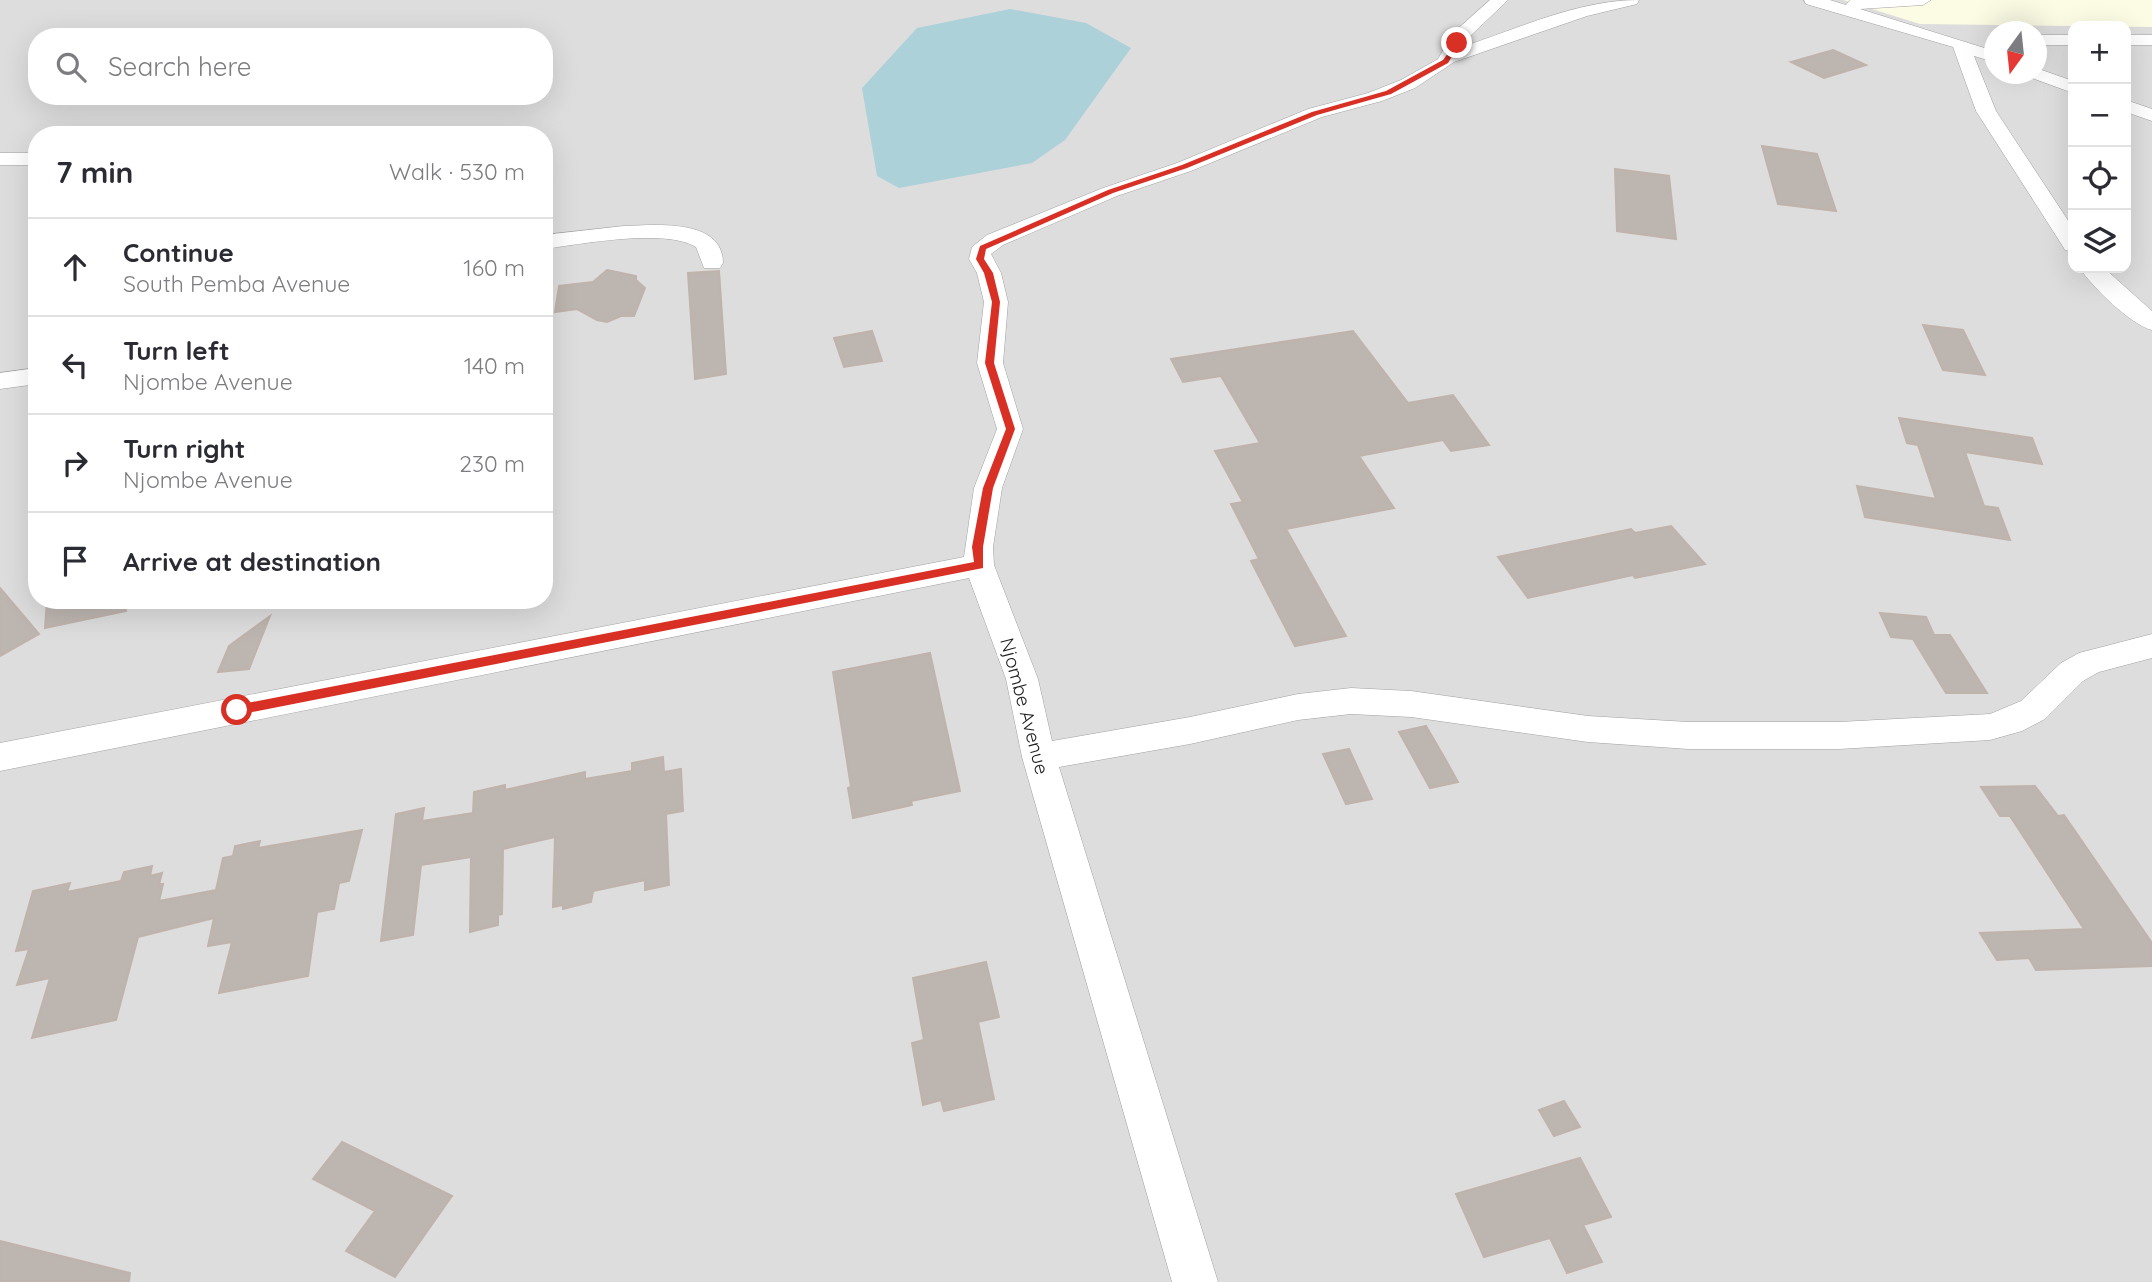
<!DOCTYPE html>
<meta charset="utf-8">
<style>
:root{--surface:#fff;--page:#f7f7f7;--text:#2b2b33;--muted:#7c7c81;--line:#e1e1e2}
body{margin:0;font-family:Quicksand,sans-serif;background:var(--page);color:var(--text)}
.controls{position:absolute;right:21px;top:21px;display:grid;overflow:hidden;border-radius:14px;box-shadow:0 7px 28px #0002}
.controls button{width:63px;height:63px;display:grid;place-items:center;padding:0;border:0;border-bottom:2px solid var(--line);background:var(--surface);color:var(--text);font:35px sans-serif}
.compass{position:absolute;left:1984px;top:21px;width:63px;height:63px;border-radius:50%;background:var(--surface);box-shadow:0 7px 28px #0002;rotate:195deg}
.stop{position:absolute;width:21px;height:21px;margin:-16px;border:5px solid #d93025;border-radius:50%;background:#fff}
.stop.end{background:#d93025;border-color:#fff;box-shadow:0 2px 7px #0008}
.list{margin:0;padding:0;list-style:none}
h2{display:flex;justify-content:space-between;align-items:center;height:91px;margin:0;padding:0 28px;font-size:30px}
h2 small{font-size:23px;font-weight:400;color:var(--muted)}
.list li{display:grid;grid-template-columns:46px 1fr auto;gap:21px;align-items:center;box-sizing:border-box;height:98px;padding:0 28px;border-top:2px solid var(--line)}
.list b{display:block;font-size:26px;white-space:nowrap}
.list p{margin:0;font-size:23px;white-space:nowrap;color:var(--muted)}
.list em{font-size:23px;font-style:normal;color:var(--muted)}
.icon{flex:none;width:38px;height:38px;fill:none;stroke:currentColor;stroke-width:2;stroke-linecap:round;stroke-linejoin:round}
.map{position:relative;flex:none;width:2152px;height:1282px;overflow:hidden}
.search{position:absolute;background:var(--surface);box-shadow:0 7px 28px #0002;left:28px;top:28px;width:525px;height:77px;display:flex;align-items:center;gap:18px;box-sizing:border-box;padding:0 24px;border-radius:28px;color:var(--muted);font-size:26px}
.panel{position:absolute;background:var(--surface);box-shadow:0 7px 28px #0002;left:28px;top:126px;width:525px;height:483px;border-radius:28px}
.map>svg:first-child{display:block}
</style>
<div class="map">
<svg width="2152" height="1282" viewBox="0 0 2152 1282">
<rect width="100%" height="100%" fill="#efece7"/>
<!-- residential -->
<path fill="#dedddd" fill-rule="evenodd" d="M0,0H2152V1282H0ZM2073,26H2126V268H2073ZM1994,32H2036V74H1994ZM37,37H544V96H37ZM37,135H544V600H37Z"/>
<!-- education -->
<path fill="#fcfbe4" d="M1843,0H2152V27L1920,24Z"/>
<!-- water -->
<path fill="#acd1d9" d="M1010,9L1086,23L1131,48L1065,140L1032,163L899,188L877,176L862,88L917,28Z"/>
<!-- building -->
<path fill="#bdb5b0" stroke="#c0b3ab" stroke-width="2" d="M1833,50L1866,65L1824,78L1791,62Z
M1762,146L1817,154L1836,211L1778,204Z
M1615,169L1669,176L1676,239L1617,231Z
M607,270L636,276V280L645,288L634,316H621L607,322L597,320L577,309L555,312L559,286L593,282Z
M719,271L726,374L695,379L688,273Z
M1923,325L1963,330L1985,375L1943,370Z
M872,331L882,361L844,367L834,338Z
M1353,331L1408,403L1453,395L1489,445L1451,451L1443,440L1359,456L1394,508L1286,529L1346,636L1295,646L1251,561L1259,559L1231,504L1243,502L1215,451L1260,443L1221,376L1183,382L1171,359Z
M1899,418L2032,438L2042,464L1965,452L1984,506L1998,508L2010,540L1865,517L1857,486L1936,499L1918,445L1907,443Z
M1671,526L1705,564L1635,578L1633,575L1528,598L1498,557L1631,529L1635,533Z
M0,588L39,634L0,656Z
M47,600H125L126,611L45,628Z
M1880,613L1926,617L1934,635H1950L1987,693H1946L1913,639L1891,637Z
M270,616L249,669L218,672L229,646Z
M930,653L960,791L911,801L912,805L853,818L848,788L851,787L833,672Z
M1426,726L1444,757L1458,782L1430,788L1399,732Z
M1349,749L1372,799L1346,804L1323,754Z
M663,757L664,772L681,769L683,811L666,814L669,885L645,890V880L593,891L591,902L563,909V905L553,907L555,837L503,849L502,914L498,915V925L470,932L471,857L421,865L413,935L381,941L396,814L424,808L422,821L473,813L474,792L505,785V790L585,772V779L632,771V763Z
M2035,786L2058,816L2064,815L2152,943V966L2036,970L2029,958L1997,960L1980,933L2084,929L2010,816H2000L1981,787Z
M362,830L349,881L339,883L334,909L317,912L308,976L219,993L232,942L208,946L214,918L138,937L116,1020L32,1038L50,978L17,985L29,949L16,951L33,891L70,883L67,892L121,881L124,872L152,866L150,876L162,873L159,884H163L159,901L216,890L223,858L233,856L235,846L260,841L258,848Z
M986,962L999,1017L978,1022L994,1099L944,1111L941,1100L923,1105L912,1043L924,1040L913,978Z
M1564,1101L1580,1127L1554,1136L1539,1110Z
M342,1142L452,1196L395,1277L346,1251L375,1211L313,1179Z
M1580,1158L1611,1217L1583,1225L1602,1262L1567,1273L1550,1238L1484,1257L1456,1194Z
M0,1241L130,1273L129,1282H0Z"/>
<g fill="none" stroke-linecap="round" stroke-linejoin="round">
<!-- minor casing -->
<g stroke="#a1a1a1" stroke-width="1">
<path id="minor" d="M1490,0H1508L1466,40L1462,47C1520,28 1578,0 1639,0L1637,4L1587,16L1454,62L1415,88L1382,101L1322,117L1191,171L1117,196L1003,245L991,254L1001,273L1008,302L1003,363L1023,429L1002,488L993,547L994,565L1038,679L1052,741L1190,717L1298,694L1351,688L1411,691L1588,716L1688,722H1839L1990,714L2021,701L2061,663L2079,653L2152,634V658L2099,672L2083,681L2045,719L2022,731L1990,740L1839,749H1688L1588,742L1411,717L1351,714L1298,720L1190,744L1059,767L1218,1282H1172L1022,757L1006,679L969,578L0,771V743L964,557L974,488L997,429L977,363L984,302L977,273L969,259L972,247L987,235L1103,188L1177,163L1308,109L1368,93L1401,80L1438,59L1453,33Z
M1804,0H1830L1846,5L1850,0H1931L1923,5L1860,9L1994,51V62L1974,56L1996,111L2073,228V252L2065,250L2062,245L1976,111L1953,47L1806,4Z
M2036,35H2073V45H2036Z
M2126,35H2152V45H2126Z
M2036,68L2073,81V93L2029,77L2027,74H2036Z
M2126,100L2152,109V121L2126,112Z
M0,153H37V165H0Z
M624,226C655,225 723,218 723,263L720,268H704L696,247C665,228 581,244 544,249V235Z
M2080,268H2104L2152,311V330C2131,325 2091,286 2080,268Z
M37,368V384L0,389V373Z"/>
</g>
<!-- minor -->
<use href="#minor" fill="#fff" fill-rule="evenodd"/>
</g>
<!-- route -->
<path fill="#d93025" d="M1457,41L1460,43L1448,63L1391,94L1317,115L1187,168L1113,193L986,249L984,259L993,273L1000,302L994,363L1015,429L993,488L983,547V568L237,715L233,713L231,710L237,705L974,562L972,547L983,488L1006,429L985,363L992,302L984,273L976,259L980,246L1108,190L1182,165L1312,112L1386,91L1443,60Z"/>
<g text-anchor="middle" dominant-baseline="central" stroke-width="6" stroke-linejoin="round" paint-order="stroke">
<!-- street labels -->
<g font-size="19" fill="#202020" stroke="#fff">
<text transform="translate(1025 706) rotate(75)">Njombe Avenue</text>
</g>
</g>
</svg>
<div class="controls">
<button>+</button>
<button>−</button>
<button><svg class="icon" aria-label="locate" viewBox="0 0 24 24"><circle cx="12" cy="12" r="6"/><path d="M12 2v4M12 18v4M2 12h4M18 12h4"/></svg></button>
<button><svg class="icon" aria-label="layers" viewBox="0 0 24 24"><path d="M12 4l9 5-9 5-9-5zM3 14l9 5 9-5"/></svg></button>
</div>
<svg class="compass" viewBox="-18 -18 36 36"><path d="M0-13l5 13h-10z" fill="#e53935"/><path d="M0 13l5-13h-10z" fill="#7c7c81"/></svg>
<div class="stop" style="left:237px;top:710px"></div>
<div class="stop end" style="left:1457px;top:43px"></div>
<div class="search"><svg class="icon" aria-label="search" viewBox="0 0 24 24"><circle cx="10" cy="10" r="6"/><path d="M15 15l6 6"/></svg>Search here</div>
<section class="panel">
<h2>7 min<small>Walk · 530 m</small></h2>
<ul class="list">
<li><svg class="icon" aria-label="ahead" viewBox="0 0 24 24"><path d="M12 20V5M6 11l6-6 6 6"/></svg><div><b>Continue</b><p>South Pemba Avenue</p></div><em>160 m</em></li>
<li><svg class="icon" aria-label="left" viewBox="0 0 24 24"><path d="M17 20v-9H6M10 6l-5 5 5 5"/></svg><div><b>Turn left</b><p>Njombe Avenue</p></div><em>140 m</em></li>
<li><svg class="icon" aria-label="right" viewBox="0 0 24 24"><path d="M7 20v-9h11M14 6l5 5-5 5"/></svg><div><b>Turn right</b><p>Njombe Avenue</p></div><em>230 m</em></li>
<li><svg class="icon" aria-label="arrive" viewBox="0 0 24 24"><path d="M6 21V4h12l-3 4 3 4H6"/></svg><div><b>Arrive at destination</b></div></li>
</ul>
</section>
</div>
